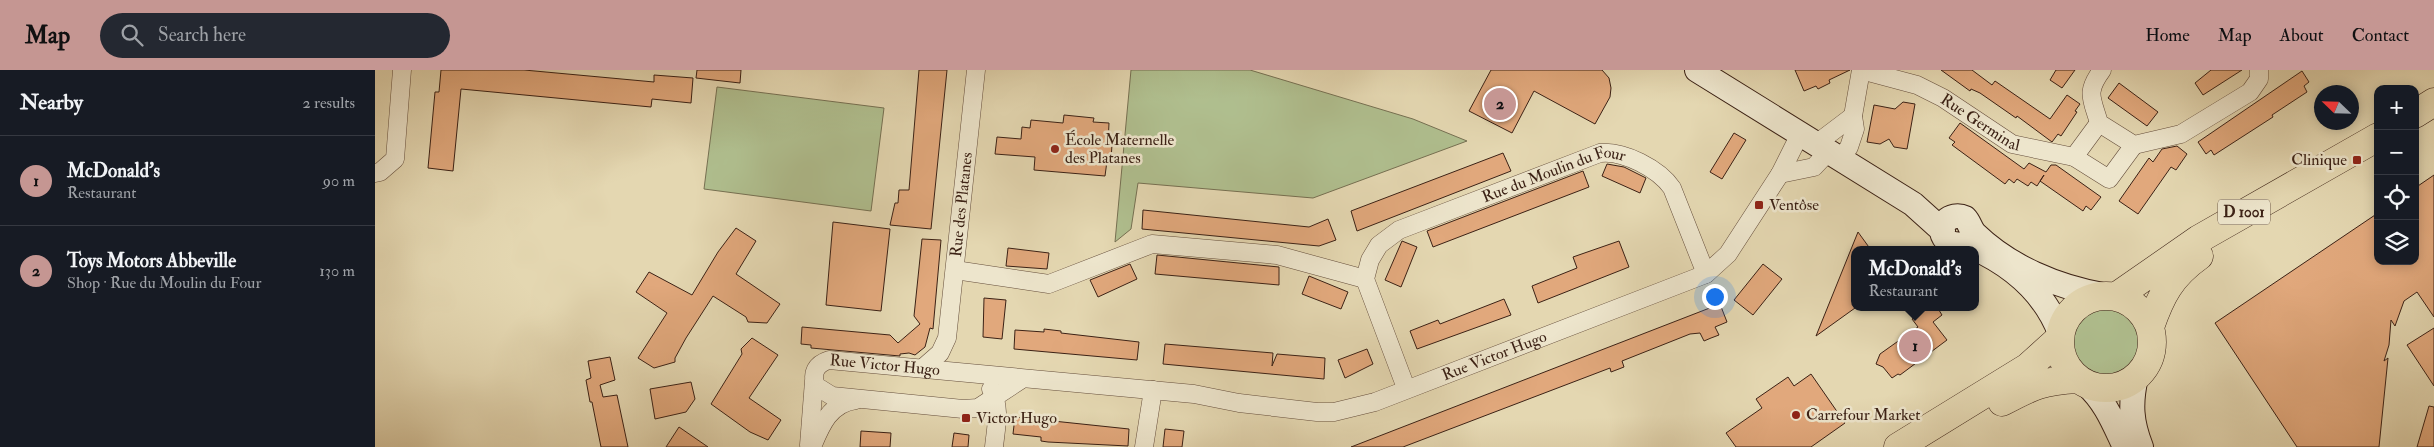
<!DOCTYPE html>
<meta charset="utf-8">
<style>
:root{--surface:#171b24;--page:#242831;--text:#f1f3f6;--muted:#9ea1a6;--line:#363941;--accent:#c59692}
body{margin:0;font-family:"IM FELL Double Pica",serif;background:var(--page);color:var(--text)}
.controls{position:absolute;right:15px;top:15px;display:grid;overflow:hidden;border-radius:10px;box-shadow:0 2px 12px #0003}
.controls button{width:45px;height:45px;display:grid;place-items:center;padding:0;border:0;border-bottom:1px solid var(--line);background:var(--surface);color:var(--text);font:25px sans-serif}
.compass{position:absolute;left:1939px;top:15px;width:45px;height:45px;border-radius:50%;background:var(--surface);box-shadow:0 2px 12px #0003;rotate:293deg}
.you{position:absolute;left:1339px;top:226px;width:18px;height:18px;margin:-12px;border:4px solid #fff;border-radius:50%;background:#1a73e8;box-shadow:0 0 0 8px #1a73e833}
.badge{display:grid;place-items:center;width:32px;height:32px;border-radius:50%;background:var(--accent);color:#111;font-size:16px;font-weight:700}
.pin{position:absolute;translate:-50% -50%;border:2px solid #fff;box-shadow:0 1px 5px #0006}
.popup{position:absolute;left:1476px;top:176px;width:128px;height:65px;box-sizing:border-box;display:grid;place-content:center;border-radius:10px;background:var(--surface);filter:drop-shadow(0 1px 4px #0005);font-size:16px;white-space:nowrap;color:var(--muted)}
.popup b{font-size:19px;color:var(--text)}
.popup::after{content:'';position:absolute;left:50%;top:100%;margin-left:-10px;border:10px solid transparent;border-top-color:var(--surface)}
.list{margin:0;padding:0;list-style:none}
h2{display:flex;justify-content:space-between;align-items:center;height:65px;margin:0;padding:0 20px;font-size:21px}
h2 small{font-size:16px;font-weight:400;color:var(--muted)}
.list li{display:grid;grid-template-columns:32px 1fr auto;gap:15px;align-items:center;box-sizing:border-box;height:90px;padding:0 20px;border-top:1px solid var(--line)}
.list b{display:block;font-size:19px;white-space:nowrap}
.list p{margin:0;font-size:16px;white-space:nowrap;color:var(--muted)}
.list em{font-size:16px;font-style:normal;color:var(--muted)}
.icon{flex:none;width:28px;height:28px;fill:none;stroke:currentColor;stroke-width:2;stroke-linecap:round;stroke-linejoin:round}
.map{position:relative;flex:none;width:2059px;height:377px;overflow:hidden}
header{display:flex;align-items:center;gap:30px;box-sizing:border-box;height:70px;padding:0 25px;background:var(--accent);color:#111}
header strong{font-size:24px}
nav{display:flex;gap:28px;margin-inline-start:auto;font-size:18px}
.search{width:350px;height:45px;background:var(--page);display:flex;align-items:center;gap:12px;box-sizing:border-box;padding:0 18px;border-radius:28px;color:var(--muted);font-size:19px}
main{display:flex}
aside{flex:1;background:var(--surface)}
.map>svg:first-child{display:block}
</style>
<header>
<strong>Map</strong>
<div class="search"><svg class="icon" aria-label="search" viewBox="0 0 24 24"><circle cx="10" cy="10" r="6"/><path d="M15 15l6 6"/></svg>Search here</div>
<nav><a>Home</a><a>Map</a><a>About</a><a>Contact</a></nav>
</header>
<main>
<aside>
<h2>Nearby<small>2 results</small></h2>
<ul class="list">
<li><span class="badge">1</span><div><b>McDonald's</b><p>Restaurant</p></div><em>90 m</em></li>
<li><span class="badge">2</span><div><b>Toys Motors Abbeville</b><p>Shop · Rue du Moulin du Four</p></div><em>130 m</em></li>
</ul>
</aside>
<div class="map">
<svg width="2059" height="377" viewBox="0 0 2059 377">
<rect width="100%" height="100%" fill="#e4d7b1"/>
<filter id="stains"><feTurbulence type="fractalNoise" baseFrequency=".004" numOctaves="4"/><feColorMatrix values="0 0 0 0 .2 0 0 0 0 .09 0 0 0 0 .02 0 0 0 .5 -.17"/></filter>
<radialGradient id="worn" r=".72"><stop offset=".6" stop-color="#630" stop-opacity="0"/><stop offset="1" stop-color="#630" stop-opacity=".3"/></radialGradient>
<!-- green -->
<path fill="#b0bf8f" stroke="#767052" d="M756,0H875L1038,49L1092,71L938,128L763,113L756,159L740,172Z
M342,17L509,38L496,141L329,119Z
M1693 271a36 36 0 1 1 72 0a36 36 0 1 1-72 0Z"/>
<!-- building -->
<path fill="#e1a87c" stroke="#3b2115" d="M66,0H149L279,12V5L318,8L316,33L277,29L276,37L86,19L78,101L53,98L60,22H64Z
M322,0H366L365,13L321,8Z
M544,0H572L556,159L515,155L520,133H523L524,120H534Z
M1116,0H1227L1234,8L1236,18L1235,27L1220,54L1159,21L1137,63L1094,41Z
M1420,0H1475L1454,10L1455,13L1443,19L1441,16L1429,21Z
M1566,0H1597L1617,15L1620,11L1675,49L1692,25L1705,34L1700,41L1702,42L1686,66L1683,64L1677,72L1642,46L1641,48L1605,23L1596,19L1595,21Z
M1681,0H1700L1687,18L1675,10Z
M1836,0H1867L1828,25L1820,13Z
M1927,1L1934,12L1929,16L1932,22L1897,45L1898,47L1839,85L1836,80L1831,84L1823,72Z
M1744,13L1783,42L1772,56L1733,28Z
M1528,32L1540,34L1532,79L1519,77L1514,69L1505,74L1492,72L1499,35L1520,39Z
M689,45L719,48L718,52L734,53L733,74H737L736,91H732L730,106L659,100L660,87L620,84L622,67L646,69L647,57L655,58L656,50L688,53Z
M1585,53L1649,99L1654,93L1671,102L1676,95H1681L1726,127L1716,140L1711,136L1708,141L1665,111L1669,105L1662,116L1656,112L1653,116L1642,109L1639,113L1634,109L1630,114L1577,75L1580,72L1574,68Z
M1359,63L1371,70L1347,109L1335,102Z
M1802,76L1812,84L1801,100L1796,97L1763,144L1744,131L1774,88L1778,92L1787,79Z
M1128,83L1136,101L982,161L976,141Z
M1232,94L1249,97L1271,108L1265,123L1227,106Z
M1208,101L1214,117L1058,177L1052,161Z
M2059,105V247L2042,222L2029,231L2020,256L2016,250L2014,275L2009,291L2013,288L2004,377H1922L1840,253L2003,143V191H2040V118Z
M768,140L934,157L953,149L961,170L944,176L767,159Z
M458,152L515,159L506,241L451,235Z
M361,158L381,171L361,204L405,234L392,253L373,252L371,247L338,226L311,268L300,288V292L279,298L263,288L292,243L261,222L274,202L317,225L343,182Z
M1483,162L1496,180H1480V238L1441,266Z
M547,169L566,170L558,259L555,258L550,277L540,285L534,283L525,284V286L436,278V275L426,274L427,257L515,265L523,273L545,254L539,246Z
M1027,171L1042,177L1026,217L1010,210Z
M1244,171L1254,197L1163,233L1157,216L1202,198L1198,187Z
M633,178L674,183L672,199L631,196Z
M782,185L904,197V215L780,204Z
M755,194L762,209L723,227L715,210Z
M1388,194L1407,209L1378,245L1359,230Z
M934,206L973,222L966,239L927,224Z
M609,228L631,230L627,269L608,267Z
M1129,229L1136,245L1042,279L1035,261L1063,250L1065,254Z
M1345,234L1352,252L1340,257L1344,265L1336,268L1329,271L1325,263L1315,264L1247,291L1249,297L1236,302L1235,298L1028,377H976Z
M1553,237H1562L1567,245L1558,252L1572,270L1525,305L1523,304L1517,308L1508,297L1501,294L1505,284L1543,257L1537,249Z
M2059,258V316L2032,275Z
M669,259L686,261V263L764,272L762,290L639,279L640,260L669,262Z
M377,268L403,285L374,328L406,350L393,370L375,362L336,334L367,284L366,279Z
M790,274L898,283L897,296L902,284L950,288L949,309L788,294Z
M992,279L998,294L970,308L963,290Z
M235,287L240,310L225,315L228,327L242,325L253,377H226L217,332H215L211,310L216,308L213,291Z
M1436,304L1470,353L1436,377H1361L1351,363L1387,338L1381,329L1413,307L1419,316Z
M316,312L320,329L311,342L280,349L275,319Z
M2054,336L2059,337V377H2042Z
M640,347L754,359L753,376L673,372L666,371V367L638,364Z
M304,357L333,377H291Z
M790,359L809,361L807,377H788Z
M486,361L516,363L515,377H485Z
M579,363L594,365L593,377H577Z"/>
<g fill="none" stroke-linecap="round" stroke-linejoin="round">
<!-- street casing -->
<g stroke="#654e3c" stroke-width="19">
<g id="street">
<path id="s1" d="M1486,0L1542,15L1568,28L1637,74L1699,87"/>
<path d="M1727,0C1710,23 1717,28 1724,53L1759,75L1806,64L1875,22L1884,9V0"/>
<path d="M1724,53L1699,87L1734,109L1759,75"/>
<path d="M1441,74L1478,46"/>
<path d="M1466,89L1474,77L1480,59L1478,46L1486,0"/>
<path d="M0,103L5,102L20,89L27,0"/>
<path d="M1405,104L1439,97L1453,82"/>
<path d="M580,200L674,214L777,174L902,185L990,209"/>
<path id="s2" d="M549,297L565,283L572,268L601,0"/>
<path id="s3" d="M647,309L603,338L588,339L457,326L441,316C436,303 441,294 454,290L819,324L864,333L942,342H959L1000,332L1331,204L1353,184L1405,104L1425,64"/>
<path id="s4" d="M1031,318L990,209L995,190L1004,175L1024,160L1225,83C1248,80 1284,99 1297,118L1331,204"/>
<path d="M616,319C626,338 621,357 619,377"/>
<path d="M434,375L439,311"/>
<path d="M437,377C446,355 455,333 481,330"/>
<path d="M769,377L778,320"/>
</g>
</g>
<!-- secondary casing -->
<g stroke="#3b2115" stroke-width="26">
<path id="secondary" d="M1322,0L1538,134L1568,161
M1685,263C1669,221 1637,195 1597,177C1588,173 1578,177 1571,170C1559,156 1576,141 1590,148C1595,153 1595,159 1600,164C1634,197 1682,217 1728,225
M1761,307C1755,333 1756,352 1766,377
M1711,314C1731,332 1739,354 1750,377"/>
</g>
<!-- primary casing -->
<g stroke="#3b2115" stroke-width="29">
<path id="primary" d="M2040,44L2059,32
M1685 272a46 46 0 1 1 92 0a46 46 0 1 1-92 0Z
M1742,226L1824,169L2003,67
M1775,257C1786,225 1796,206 1824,186
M1627,332C1659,315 1667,311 1703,309
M1523,377L1653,297L1684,269"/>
</g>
<!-- street -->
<use href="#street" stroke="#ede5cc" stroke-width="18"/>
<!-- secondary -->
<use href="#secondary" stroke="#ede5cc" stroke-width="24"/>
<!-- primary -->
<use href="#primary" stroke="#e4d7b1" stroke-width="28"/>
</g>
<!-- markers -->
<g fill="#8f2418" stroke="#ede5cc" stroke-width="2">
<circle cx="680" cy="79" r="5"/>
<rect x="1977" y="85" width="10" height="10" rx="2.5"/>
<rect x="1379" y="130" width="10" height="10" rx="2.5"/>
<circle cx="1421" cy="345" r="5"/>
<rect x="586" y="343" width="10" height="10" rx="2.5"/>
</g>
<g text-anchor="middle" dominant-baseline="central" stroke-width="5" stroke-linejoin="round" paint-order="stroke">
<!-- shield labels -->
<rect fill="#ede5cc" stroke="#705c4c" stroke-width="1" x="1843" y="129.5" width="52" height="25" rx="4"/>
<g font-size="15" font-weight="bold" fill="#3b2115">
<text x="1869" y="142">D 1001</text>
</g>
<!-- street labels -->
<g font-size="16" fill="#3b2115" stroke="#ede5cc">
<text stroke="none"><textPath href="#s1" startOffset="132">Rue Germinal</textPath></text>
<text stroke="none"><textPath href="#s4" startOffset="344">Rue du Moulin du Four</textPath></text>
<text stroke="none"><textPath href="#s2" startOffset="172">Rue des Platanes</textPath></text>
<text stroke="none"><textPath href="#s3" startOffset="930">Rue Victor Hugo</textPath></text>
<text stroke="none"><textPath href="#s3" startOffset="308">Rue Victor Hugo</textPath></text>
</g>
<!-- poi labels -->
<g font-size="16" fill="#3b2115" stroke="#ede5cc" text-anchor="start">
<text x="690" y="70">École Maternelle<tspan x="690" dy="18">des Platanes</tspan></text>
<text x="1972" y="90" text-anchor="end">Clinique</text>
<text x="1394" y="135">Ventôse</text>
<text x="1431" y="345">Carrefour Market</text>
<text x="601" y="348">Victor Hugo</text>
</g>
</g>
<rect width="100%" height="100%" filter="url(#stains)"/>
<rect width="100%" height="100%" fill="url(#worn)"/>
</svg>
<div class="controls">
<button>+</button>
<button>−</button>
<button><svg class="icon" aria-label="locate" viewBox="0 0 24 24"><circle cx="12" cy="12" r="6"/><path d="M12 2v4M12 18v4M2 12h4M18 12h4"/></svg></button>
<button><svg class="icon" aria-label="layers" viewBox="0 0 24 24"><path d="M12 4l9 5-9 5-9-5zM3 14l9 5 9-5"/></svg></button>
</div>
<svg class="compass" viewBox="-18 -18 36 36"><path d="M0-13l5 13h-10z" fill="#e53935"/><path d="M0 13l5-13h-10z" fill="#9ea1a6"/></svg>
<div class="you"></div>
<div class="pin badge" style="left:1540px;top:276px">1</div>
<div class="popup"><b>McDonald's</b>Restaurant</div>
<div class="pin badge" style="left:1125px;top:34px">2</div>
</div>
</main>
